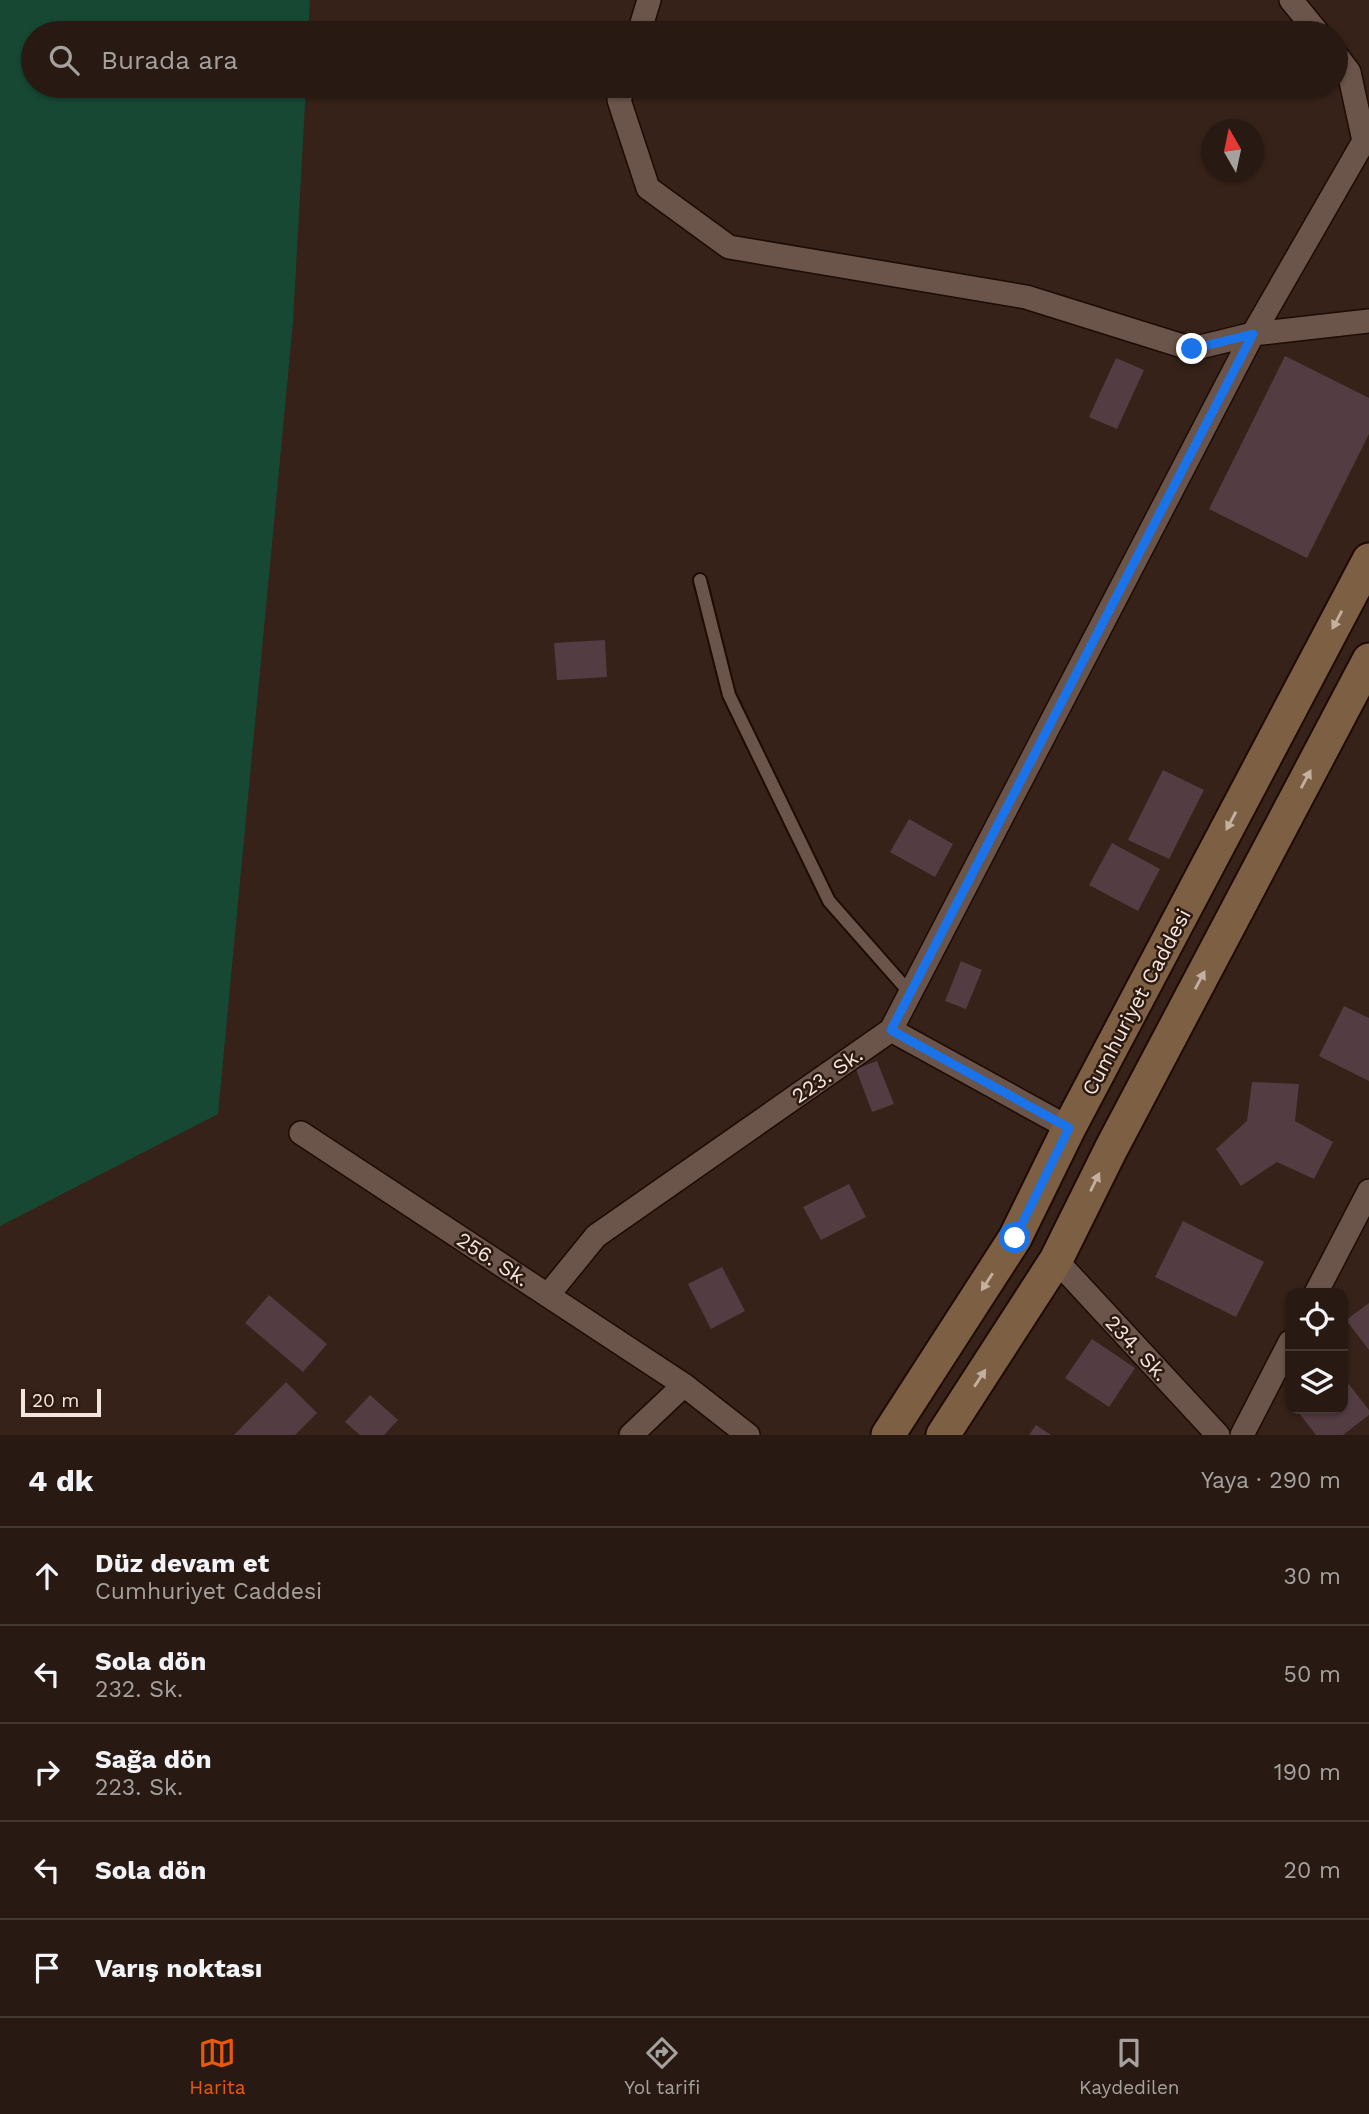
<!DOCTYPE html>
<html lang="tr">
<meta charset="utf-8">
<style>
:root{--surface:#281a12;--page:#30231b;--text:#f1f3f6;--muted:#a5a19f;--line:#443832;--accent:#ea580c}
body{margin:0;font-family:"Work Sans",sans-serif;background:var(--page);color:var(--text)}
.controls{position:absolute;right:21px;bottom:21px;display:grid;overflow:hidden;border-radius:14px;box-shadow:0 2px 5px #0004}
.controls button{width:63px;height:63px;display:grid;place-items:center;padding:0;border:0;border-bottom:2px solid var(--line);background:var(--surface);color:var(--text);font:35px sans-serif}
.compass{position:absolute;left:1201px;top:119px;width:63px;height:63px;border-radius:50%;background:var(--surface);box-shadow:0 2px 5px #0004;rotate:351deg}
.scale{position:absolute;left:21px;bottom:18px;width:80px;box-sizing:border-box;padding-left:7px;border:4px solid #f4e6df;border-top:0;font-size:19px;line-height:24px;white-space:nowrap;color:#f4e6df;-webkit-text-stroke:5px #2c190f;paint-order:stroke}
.stop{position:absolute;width:21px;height:21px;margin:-16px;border:5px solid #1a73e8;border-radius:50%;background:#fff}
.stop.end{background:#1a73e8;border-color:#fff;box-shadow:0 2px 7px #0008}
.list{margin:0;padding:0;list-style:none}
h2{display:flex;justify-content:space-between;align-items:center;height:91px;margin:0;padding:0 28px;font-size:30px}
h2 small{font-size:23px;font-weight:400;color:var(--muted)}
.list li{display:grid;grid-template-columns:46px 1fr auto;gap:21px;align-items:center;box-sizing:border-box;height:98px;padding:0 28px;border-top:2px solid var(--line)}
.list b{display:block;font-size:26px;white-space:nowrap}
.list p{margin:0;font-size:23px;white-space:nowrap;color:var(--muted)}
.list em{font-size:23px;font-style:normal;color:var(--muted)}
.icon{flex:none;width:38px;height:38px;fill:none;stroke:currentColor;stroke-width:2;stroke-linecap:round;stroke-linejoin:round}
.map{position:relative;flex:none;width:1369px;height:1435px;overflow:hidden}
.search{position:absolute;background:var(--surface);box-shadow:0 2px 5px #0004;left:21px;right:21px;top:21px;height:77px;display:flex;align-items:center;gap:18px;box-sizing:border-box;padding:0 24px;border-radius:38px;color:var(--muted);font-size:26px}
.sheet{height:581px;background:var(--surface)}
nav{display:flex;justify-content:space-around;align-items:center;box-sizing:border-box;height:98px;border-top:2px solid var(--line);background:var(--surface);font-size:19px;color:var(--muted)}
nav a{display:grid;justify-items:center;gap:4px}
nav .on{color:var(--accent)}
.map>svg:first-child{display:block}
</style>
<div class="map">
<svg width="1369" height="1435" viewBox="0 0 1369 1435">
<rect width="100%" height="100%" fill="#362218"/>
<!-- green -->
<path fill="#164834" d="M0,0H310L308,33H33V86H306L293,322L218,1114L0,1226Z"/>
<!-- building -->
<path fill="#533c42" d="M1285,356L1369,398V434L1307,558L1209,509Z
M1116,358L1144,370L1117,429L1089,417Z
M605,640L607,677L557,680L554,643Z
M1163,770L1204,790L1169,859L1128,840Z
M909,819L953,844L935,877L890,852Z
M1112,843L1160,869L1138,911L1089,885Z
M961,961L982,970L966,1009L945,1001Z
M1344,1006L1369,1018V1081L1319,1056Z
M877,1061L894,1104L872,1112L856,1069Z
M1252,1082L1299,1084L1295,1121L1333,1142L1314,1179L1277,1162L1241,1186L1216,1149L1247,1121Z
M849,1184L866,1217L821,1240L803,1207Z
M1183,1221L1264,1262L1236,1317L1155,1277Z
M722,1267L745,1311L711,1329L688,1284Z
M269,1295L327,1344L303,1372L245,1323Z
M1369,1303V1350L1346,1320Z
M1092,1339L1135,1368L1109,1407L1065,1378Z
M1344,1378L1369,1410V1415L1343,1435H1316L1299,1413L1304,1409H1343Z
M286,1382L317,1413L295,1435H234Z
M370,1395L398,1420L384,1435H360L345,1422Z
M1036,1425L1051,1435H1029Z"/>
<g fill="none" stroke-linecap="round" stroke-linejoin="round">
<!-- lane casing -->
<g stroke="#1d0b04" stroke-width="16">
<path id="lane" d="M700,580L729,695L829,901L910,993"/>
</g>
<!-- street casing -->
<g stroke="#1d0b04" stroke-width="26">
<path id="street" d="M1291,0L1318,33
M639,33L649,0
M624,86L619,100L648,188L729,247L1026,297L1192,349L1253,334L1369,321
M891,1030L1069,1128
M301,1133L684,1385
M1056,1260L1218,1435
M1316,1293L1369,1191
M548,1295L596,1236L891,1030L1253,334L1364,141L1349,72L1336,55
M631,1435L684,1385L748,1435
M1242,1435L1290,1342"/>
</g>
<!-- secondary casing -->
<g stroke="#1d0b04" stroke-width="37">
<path id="secondary" d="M888,1435L1015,1238L1069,1128L1369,560
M943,1435L1056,1260L1111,1149L1369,660"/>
</g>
<!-- lane -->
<use href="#lane" stroke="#6b554a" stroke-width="12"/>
<!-- street -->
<use href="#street" stroke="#6b554a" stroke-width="23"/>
<!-- secondary -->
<use href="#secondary" stroke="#7d5f44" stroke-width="33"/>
</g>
<!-- one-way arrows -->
<defs><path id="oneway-solid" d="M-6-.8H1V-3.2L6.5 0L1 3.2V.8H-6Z" transform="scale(1.75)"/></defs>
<g fill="#c4b0a1">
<use href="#oneway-solid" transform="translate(1337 620) rotate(118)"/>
<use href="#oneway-solid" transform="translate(1306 779) rotate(-62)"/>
<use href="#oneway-solid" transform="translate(1231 821) rotate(118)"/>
<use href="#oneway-solid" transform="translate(1200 980) rotate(-62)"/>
<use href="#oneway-solid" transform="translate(1095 1182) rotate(-64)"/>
<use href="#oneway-solid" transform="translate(987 1282) rotate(123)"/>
<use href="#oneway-solid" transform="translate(980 1378) rotate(-57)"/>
</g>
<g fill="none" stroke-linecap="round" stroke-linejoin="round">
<!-- route -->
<path stroke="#1a73e8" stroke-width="9" d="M1015,1238L1069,1128L891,1030L1253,334L1192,349"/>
</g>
<g text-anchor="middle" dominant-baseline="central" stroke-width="5" stroke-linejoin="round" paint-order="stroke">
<!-- street labels -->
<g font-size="21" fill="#f4e6df" stroke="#2c190f">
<text transform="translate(1136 1002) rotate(-62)">Cumhuriyet Caddesi</text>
<text transform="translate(827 1075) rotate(-35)">223. Sk.</text>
<text transform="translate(493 1259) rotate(33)">256. Sk.</text>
<text transform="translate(1137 1348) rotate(47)">234. Sk.</text>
</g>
</g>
</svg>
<div class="controls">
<button><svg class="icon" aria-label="locate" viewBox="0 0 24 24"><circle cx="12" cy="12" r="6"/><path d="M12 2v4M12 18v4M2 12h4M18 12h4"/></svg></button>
<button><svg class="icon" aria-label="layers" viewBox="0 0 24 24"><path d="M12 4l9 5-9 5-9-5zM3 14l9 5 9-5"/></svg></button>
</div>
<svg class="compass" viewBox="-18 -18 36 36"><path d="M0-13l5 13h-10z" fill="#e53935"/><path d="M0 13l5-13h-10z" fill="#a5a19f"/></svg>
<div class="scale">20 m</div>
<div class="stop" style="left:1015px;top:1238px"></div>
<div class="stop end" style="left:1192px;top:349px"></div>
<div class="search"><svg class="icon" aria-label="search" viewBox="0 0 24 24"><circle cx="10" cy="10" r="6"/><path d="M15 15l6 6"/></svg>Burada ara</div>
</div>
<section class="sheet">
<h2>4 dk<small>Yaya · 290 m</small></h2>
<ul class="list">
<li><svg class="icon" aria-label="ahead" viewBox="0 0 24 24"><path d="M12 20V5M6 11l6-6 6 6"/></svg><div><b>Düz devam et</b><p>Cumhuriyet Caddesi</p></div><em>30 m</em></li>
<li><svg class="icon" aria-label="left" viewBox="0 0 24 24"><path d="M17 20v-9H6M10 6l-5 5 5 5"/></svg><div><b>Sola dön</b><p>232. Sk.</p></div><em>50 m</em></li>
<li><svg class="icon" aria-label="right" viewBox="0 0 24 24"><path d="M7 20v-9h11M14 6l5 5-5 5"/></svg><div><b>Sağa dön</b><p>223. Sk.</p></div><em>190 m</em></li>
<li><svg class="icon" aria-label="left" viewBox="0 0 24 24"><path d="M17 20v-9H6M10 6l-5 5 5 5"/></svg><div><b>Sola dön</b></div><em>20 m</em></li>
<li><svg class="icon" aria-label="arrive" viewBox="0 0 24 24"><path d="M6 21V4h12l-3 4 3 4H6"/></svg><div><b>Varış noktası</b></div></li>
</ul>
</section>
<nav>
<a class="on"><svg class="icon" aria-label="map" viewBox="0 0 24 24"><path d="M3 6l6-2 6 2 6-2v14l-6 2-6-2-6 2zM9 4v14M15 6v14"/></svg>Harita</a>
<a><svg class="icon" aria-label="directions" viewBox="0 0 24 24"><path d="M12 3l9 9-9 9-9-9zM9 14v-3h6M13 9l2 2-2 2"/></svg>Yol tarifi</a>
<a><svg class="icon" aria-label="saved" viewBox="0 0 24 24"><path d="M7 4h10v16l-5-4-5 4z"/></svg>Kaydedilen</a>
</nav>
